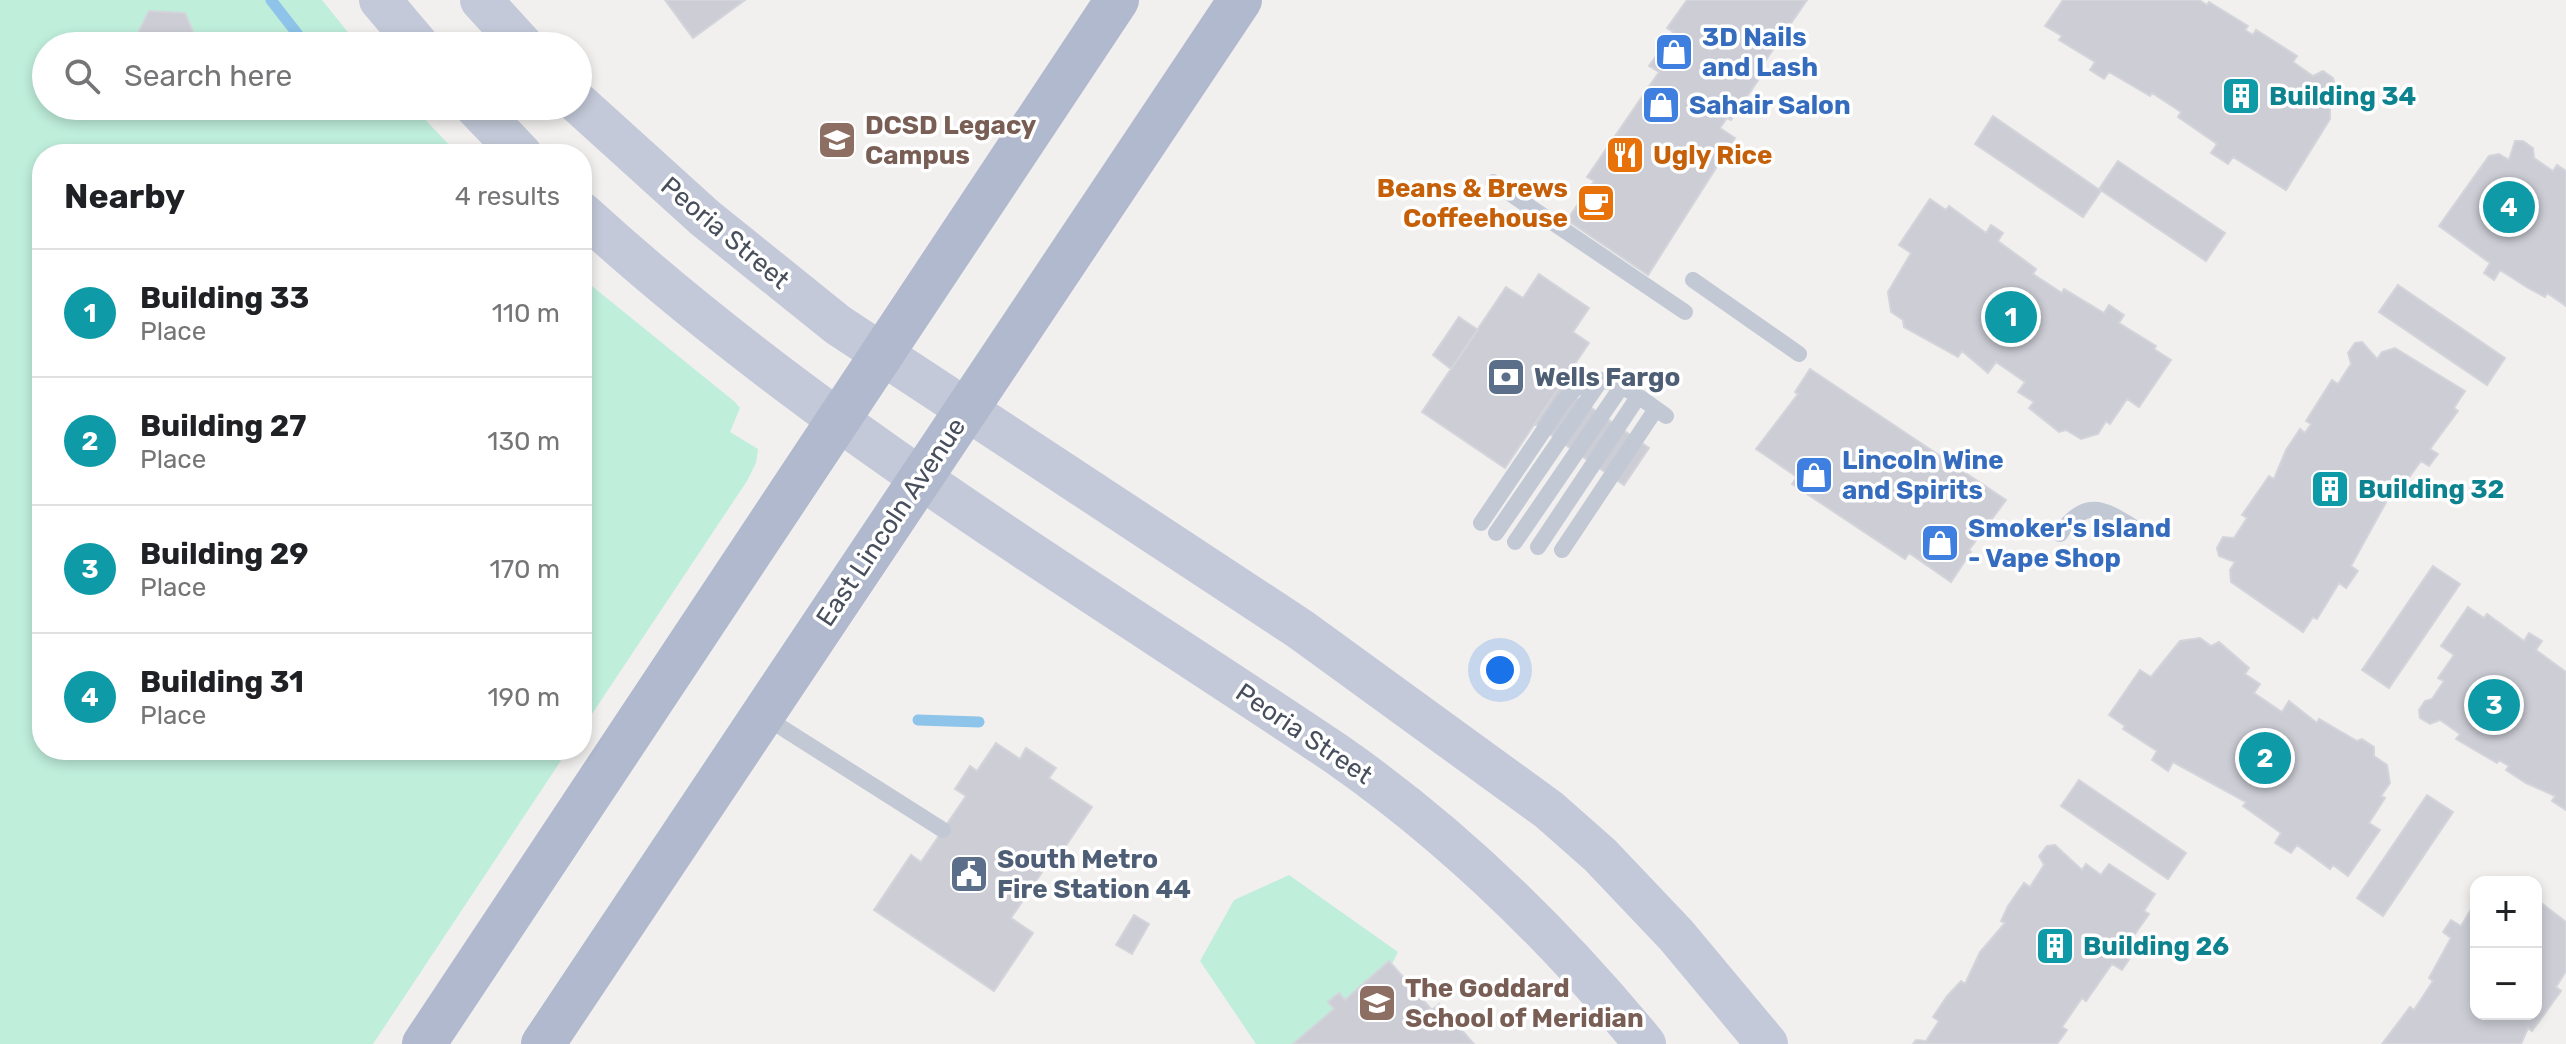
<!DOCTYPE html>
<meta charset="utf-8">
<style>
:root{--surface:#fff;--page:#f2f2f2;--text:#202124;--muted:#757577;--line:#e0e0e0;--accent:#0b8043}
body{margin:0;font-family:Rubik,sans-serif;background:var(--page);color:var(--text)}
.controls{position:absolute;right:24px;bottom:24px;display:grid;overflow:hidden;border-radius:16px;box-shadow:0 4px 12px #0003}
.controls button{width:72px;height:72px;display:grid;place-items:center;padding:0;border:0;border-bottom:2px solid var(--line);background:var(--surface);color:var(--text);font:40px sans-serif}
.you{position:absolute;left:1500px;top:670px;width:28px;height:28px;margin:-20px;border:6px solid #fff;border-radius:50%;background:#1a73e8;box-shadow:0 0 0 12px #1a73e833}
.badge{display:grid;place-items:center;width:52px;height:52px;border-radius:50%;background:var(--accent);color:#fff;font-size:26px;font-weight:700}
.pin{position:absolute;translate:-50% -50%;border:4px solid #fff;box-shadow:0 2px 8px #0006}
.list{margin:0;padding:0;list-style:none}
h2{display:flex;justify-content:space-between;align-items:center;height:104px;margin:0;padding:0 32px;font-size:34px}
h2 small{font-size:26px;font-weight:400;color:var(--muted)}
.list li{display:grid;grid-template-columns:52px 1fr auto;gap:24px;align-items:center;box-sizing:border-box;height:128px;padding:0 32px;border-top:2px solid var(--line)}
.list b{display:block;font-size:30px;white-space:nowrap}
.list p{margin:0;font-size:26px;white-space:nowrap;color:var(--muted)}
.list em{font-size:26px;font-style:normal;color:var(--muted)}
.icon{flex:none;width:44px;height:44px;fill:none;stroke:currentColor;stroke-width:2;stroke-linecap:round;stroke-linejoin:round}
.map{position:relative;flex:none;width:2566px;height:1044px;overflow:hidden}
.search{position:absolute;background:var(--surface);box-shadow:0 4px 12px #0003;left:32px;top:32px;width:560px;height:88px;display:flex;align-items:center;gap:20px;box-sizing:border-box;padding:0 28px;border-radius:44px;color:var(--muted);font-size:30px}
.panel{position:absolute;background:var(--surface);box-shadow:0 4px 12px #0003;left:32px;top:144px;width:560px;height:616px;border-radius:32px}
.map>svg:first-child{display:block}
</style>
<div class="map">
<svg width="2566" height="1044" viewBox="0 0 2566 1044">
<rect width="100%" height="100%" fill="#f2f0ef"/>
<!-- green -->
<path fill="#bfeedb" d="M0,0H322L359,46H46V106H412L458,154H42V750H568L373,1044H0Z
M582,278L735,402L740,408L730,432L758,449L756,463L747,481L582,729Z
M1289,875L1398,952L1392,964L1389,962L1345,1000L1339,993L1329,1003L1334,1009L1293,1044H1256L1200,961L1234,900Z"/>
<g fill="none" stroke-linecap="round" stroke-linejoin="round">
<!-- stream -->
<path stroke="#8ec4e9" stroke-width="11" d="M271,0L306,45
M918,720L979,722"/>
</g>
<!-- building -->
<path fill="#cccdd5" stroke="#d4d4db" stroke-width="2" d="M665,0H745L693,38Z
M1687,0H1807L1757,73L1761,76L1731,120L1727,118L1720,128L1735,138L1648,275L1567,220L1594,181L1587,177L1659,72L1649,66L1673,32L1667,28Z
M2063,0H2199L2207,5L2209,2L2248,26L2245,30L2253,35L2256,30L2297,56L2293,62L2313,76L2323,71L2333,78L2335,86L2320,99L2330,106V119L2286,190L2233,157L2228,164L2211,153L2217,144L2178,117L2181,112L2152,93L2150,96L2109,72L2104,79L2090,70L2095,62L2059,40L2062,36L2045,26Z
M149,11L185,13L199,46H136L134,41Z
M1993,116L2101,191L2083,217L1975,144Z
M2515,141H2523L2533,148L2534,158L2553,171L2557,165L2566,171V306L2547,293L2545,297L2528,288L2500,270L2494,280L2484,273L2490,263L2439,226L2489,156L2499,154L2509,160Z
M2118,161L2225,233L2206,261L2099,189Z
M1930,199L1946,210L1949,206L1986,233L1991,225L2003,233L1998,241L2036,269L2033,274L2062,293L2064,289L2104,313L2109,305L2124,315L2119,323L2156,346L2154,349L2171,360L2139,407L2127,399L2110,424L2106,421L2098,434L2081,439L2066,430L2059,432L2029,408L2034,402L2018,392L2025,382L1996,362L1988,373L1962,351L1958,357L1904,327L1903,320L1891,312L1888,292L1911,253L1899,245Z
M1539,274L1589,308L1573,332L1589,343L1505,468L1422,412L1506,287L1523,298Z
M2398,285L2505,358L2487,385L2379,312Z
M1459,317L1478,330L1451,369L1433,355Z
M2362,342L2377,359L2382,352L2395,348L2465,391L2454,408L2458,411L2430,449L2438,454L2429,466L2421,461L2394,498L2390,495L2351,566L2358,571L2346,588L2339,583L2317,619L2313,617L2303,632L2231,582L2230,570L2235,562L2219,556L2217,548L2223,537L2234,538L2247,518L2242,515L2269,476L2274,479L2286,450L2300,429L2305,433L2311,424L2306,421L2318,402L2332,380L2338,384L2351,364L2348,353L2355,343Z
M1810,369L2006,500L1969,550L1971,552L1951,582L1909,553L1905,559L1792,484L1797,477L1756,449L1798,394L1795,392Z
M1560,386L1649,448L1624,485L1535,424Z
M2433,566L2460,584L2389,688L2362,670Z
M2468,607L2484,618L2487,614L2524,641L2529,633L2542,641L2536,650L2566,672V810L2552,801L2555,796L2526,783L2506,770L2509,766L2499,760L2497,763L2456,739L2460,734L2440,720L2430,724L2420,718L2419,710L2425,701L2432,699L2444,681L2438,678L2454,655L2441,646Z
M2200,638L2211,646L2219,642L2249,668L2245,674L2260,684L2254,693L2282,712L2289,701L2317,723L2319,719L2357,741L2362,739L2374,747V756L2387,765L2390,783L2381,796L2385,798L2369,823L2380,830L2348,876L2333,865L2330,869L2297,845L2291,853L2275,843L2281,833L2243,806L2246,802L2173,762L2168,771L2152,760L2157,751L2123,729L2125,726L2109,715L2140,670L2151,677L2180,641Z
M996,743L1020,759L1026,748L1056,768L1049,778L1092,807L1057,859L1053,856L1011,918L1033,933L994,991L874,910L911,855L921,862L966,796L955,789L970,766L977,771Z
M2079,780L2186,853L2168,879L2061,806Z
M2427,795L2453,812L2383,916L2357,898Z
M2055,845L2082,870L2086,864L2101,875L2109,864L2155,894L2144,911L2149,914L2130,941L2121,934L2116,940L2134,952L2122,970L2112,964L2086,1001L2082,998L2062,1027L2067,1030L2057,1044H1913L1916,1040L1926,1041L1939,1021L1933,1017L1947,996L1961,981L1965,984L1980,952L2005,923L2001,921L2008,906L2024,883L2030,887L2044,865L2039,856L2047,846Z
M2536,899L2566,922V971L2556,987L2561,991L2532,1031L2528,1028L2521,1044H2382L2410,1007L2414,1010L2433,981L2429,978L2451,938L2443,932L2451,920L2461,926L2476,901V1014H2536Z
M1134,915L1149,924L1132,954L1116,945Z
M1389,961L1432,1010L1439,1004L1474,1044H1293L1334,1009L1328,1002L1339,993L1345,1000Z"/>
<g fill="none" stroke-linecap="round" stroke-linejoin="round">
<!-- lane -->
<path stroke="#c3c9d4" stroke-width="16" d="M1493,182L1685,312
M1693,280L1799,354
M1481,523L1565,399C1598,359 1634,394 1666,416
M1496,533L1601,380
M2060,534C2086,495 2106,510 2138,530
M1515,542L1622,386
M1538,547L1638,397
M1562,550L1656,409
M765,717L943,830"/>
<!-- secondary -->
<path stroke="#c3c9d8" stroke-width="42" d="M380,0L419,46
M481,0L523,46
M578,103L705,218L838,325L1300,629L1549,810L1600,855L1676,935L1767,1044
M475,106L521,154
M582,213C815,426 1078,580 1338,755C1454,836 1555,935 1645,1044"/>
<!-- primary -->
<path stroke="#b0b9cd" stroke-width="44" d="M424,1044L1117,0
M543,1044L1240,0"/>
</g>
<!-- icons -->
<defs>
<g id="shop-square" transform="scale(2)"><rect x="-9" y="-9" width="18" height="18" rx="4" fill="#3f7fe0" stroke="#fff"/><path d="M-5-2.5h2.3a2.7 3.5 0 0 1 5.4 0H5L5.5 6h-11ZM-1.5-2.5h3a1.5 2.3 0 0 0-3 0Z" fill="#fff"/></g>
<g id="building-square" transform="scale(2)"><rect x="-9" y="-9" width="18" height="18" rx="4" fill="#0f9aa8" stroke="#fff"/><path d="M-4-6H4V6H1V3H-1V6H-4ZM-2.5-4.3h1.7v1.8h-1.7ZM.8-4.3h1.7v1.8H.8ZM-2.5-1h1.7V.8h-1.7ZM.8-1h1.7V.8H.8Z" fill="#fff"/></g>
<g id="school-square" transform="scale(2)"><rect x="-9" y="-9" width="18" height="18" rx="4" fill="#8d6e63" stroke="#fff"/><path d="M0-5L7-2L0 1L-7-2ZM-4 1L0 2.5L4 1V4Q0 6-4 4Z" fill="#fff"/></g>
<g id="restaurant-square" transform="scale(2)"><rect x="-9" y="-9" width="18" height="18" rx="4" fill="#e8710a" stroke="#fff"/><path d="M-5-6h1v4h1v-4h1v4h1v-4h1v5L-1.5 .5V6h-2V.5L-5-1ZM5-6V6H3V1.5H1.5Q1.5-4 5-6Z" fill="#fff"/></g>
<g id="cafe-square" transform="scale(2)"><rect x="-9" y="-9" width="18" height="18" rx="4" fill="#e8710a" stroke="#fff"/><path d="M-5.5-4.5H6V0H3Q3 3.5 0 3.5H-2.5Q-5.5 3.5-5.5 0ZM3-3.2v2h1.7v-2ZM-6 4.5H4V6H-6Z" fill="#fff"/></g>
<g id="bank-square" transform="scale(2)"><rect x="-9" y="-9" width="18" height="18" rx="4" fill="#5c6f8a" stroke="#fff"/><path d="M-6-4H6V4H-6ZM0-2.3a2.3 2.3 0 1 0 0 4.6a2.3 2.3 0 1 0 0-4.6Z" fill="#fff"/></g>
<g id="civic-square" transform="scale(2)"><rect x="-9" y="-9" width="18" height="18" rx="4" fill="#5c6f8a" stroke="#fff"/><path d="M-.6-6.5H3V-4.5H.6V-3L4-1V1h2V6H-6V1h2V-1L-.6-3ZM-1.2 2.5V6h2.4V2.5Z" fill="#fff"/></g>
</defs>
<g fill-rule="evenodd">
<use href="#shop-square" x="1674" y="52"/>
<use href="#building-square" x="2241" y="96"/>
<use href="#shop-square" x="1661" y="105"/>
<use href="#school-square" x="837" y="140"/>
<use href="#restaurant-square" x="1625" y="155"/>
<use href="#cafe-square" x="1596" y="203"/>
<use href="#bank-square" x="1506" y="377"/>
<use href="#shop-square" x="1814" y="475"/>
<use href="#building-square" x="2330" y="489"/>
<use href="#shop-square" x="1940" y="543"/>
<use href="#civic-square" x="969" y="874"/>
<use href="#building-square" x="2055" y="946"/>
<use href="#school-square" x="1377" y="1003"/>
</g>
<g text-anchor="middle" dominant-baseline="central" stroke-width="7" stroke-linejoin="round" paint-order="stroke">
<!-- shop labels -->
<g font-size="26" font-weight="bold" fill="#366cbe" stroke="#fff" text-anchor="start">
<text x="1702" y="37">3D Nails<tspan x="1702" dy="30">and Lash</tspan></text>
<text x="1689" y="105">Sahair Salon</text>
<text x="1842" y="460">Lincoln Wine<tspan x="1842" dy="30">and Spirits</tspan></text>
<text x="1968" y="528">Smoker's Island<tspan x="1968" dy="30">- Vape Shop</tspan></text>
</g>
<!-- culture labels -->
<g font-size="26" font-weight="bold" fill="#0d838f" stroke="#fff" text-anchor="start">
<text x="2269" y="96">Building 34</text>
<text x="2358" y="489">Building 32</text>
<text x="2083" y="946">Building 26</text>
</g>
<!-- education labels -->
<g font-size="26" font-weight="bold" fill="#785e54" stroke="#fff" text-anchor="start">
<text x="865" y="125">DCSD Legacy<tspan x="865" dy="30">Campus</tspan></text>
<text x="1405" y="988">The Goddard<tspan x="1405" dy="30">School of Meridian</tspan></text>
</g>
<!-- food labels -->
<g font-size="26" font-weight="bold" fill="#c56008" stroke="#fff" text-anchor="start">
<text x="1653" y="155">Ugly Rice</text>
<text x="1568" y="188" text-anchor="end">Beans &amp; Brews<tspan x="1568" dy="30">Coffeehouse</tspan></text>
</g>
<!-- street labels -->
<g font-size="26" fill="#484f5c" stroke="#fff">
<text transform="translate(725 233) rotate(40)">Peoria Street</text>
<text transform="translate(891 522) rotate(-56)">East Lincoln Avenue</text>
<text transform="translate(1304 734) rotate(34)">Peoria Street</text>
</g>
<!-- service labels -->
<g font-size="26" font-weight="bold" fill="#4e5e75" stroke="#fff" text-anchor="start">
<text x="1534" y="377">Wells Fargo</text>
<text x="997" y="859">South Metro<tspan x="997" dy="30">Fire Station 44</tspan></text>
</g>
</g>
</svg>
<div class="controls">
<button>+</button>
<button>−</button>
</div>
<div class="you"></div>
<div class="pin badge" style="left:2011px;top:317px;background:#0f9aa8">1</div>
<div class="pin badge" style="left:2265px;top:758px;background:#0f9aa8">2</div>
<div class="pin badge" style="left:2494px;top:705px;background:#0f9aa8">3</div>
<div class="pin badge" style="left:2509px;top:207px;background:#0f9aa8">4</div>
<div class="search"><svg class="icon" aria-label="search" viewBox="0 0 24 24"><circle cx="10" cy="10" r="6"/><path d="M15 15l6 6"/></svg>Search here</div>
<section class="panel">
<h2>Nearby<small>4 results</small></h2>
<ul class="list">
<li><span class="badge" style="background:#0f9aa8">1</span><div><b>Building 33</b><p>Place</p></div><em>110 m</em></li>
<li><span class="badge" style="background:#0f9aa8">2</span><div><b>Building 27</b><p>Place</p></div><em>130 m</em></li>
<li><span class="badge" style="background:#0f9aa8">3</span><div><b>Building 29</b><p>Place</p></div><em>170 m</em></li>
<li><span class="badge" style="background:#0f9aa8">4</span><div><b>Building 31</b><p>Place</p></div><em>190 m</em></li>
</ul>
</section>
</div>
